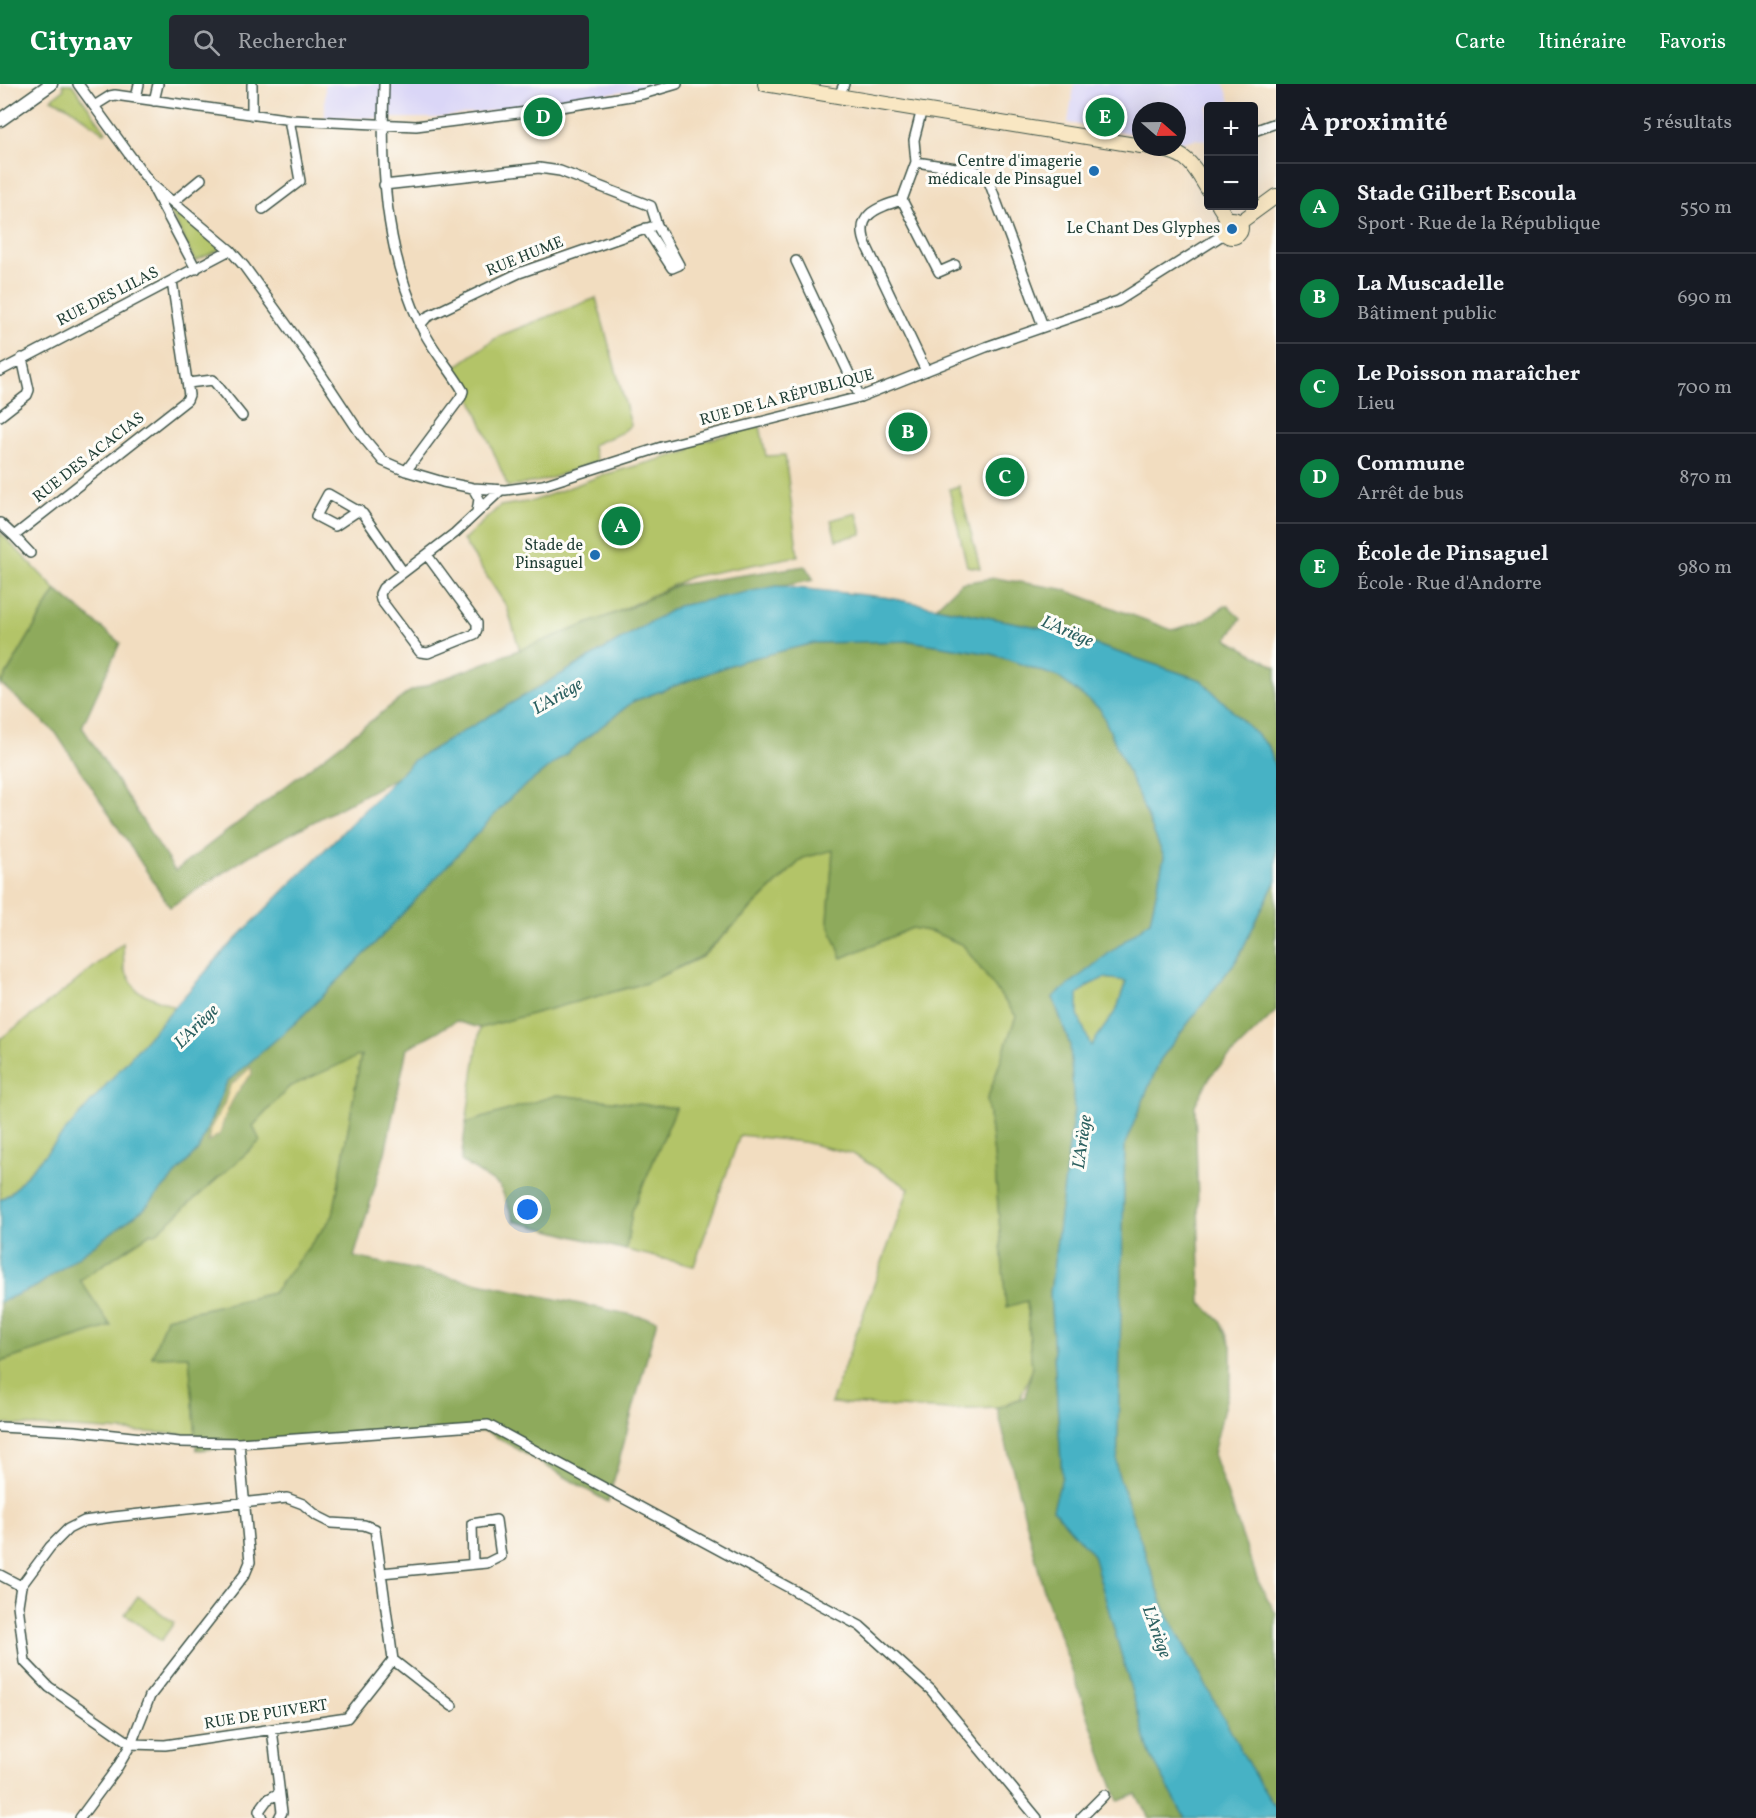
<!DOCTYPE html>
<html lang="fr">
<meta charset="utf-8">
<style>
:root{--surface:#171b24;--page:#242831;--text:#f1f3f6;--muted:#9ea1a6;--line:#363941;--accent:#0b8043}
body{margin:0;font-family:Vollkorn,serif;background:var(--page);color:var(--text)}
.controls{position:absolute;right:18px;top:18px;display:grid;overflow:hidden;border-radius:6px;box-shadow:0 6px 24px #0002}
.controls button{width:54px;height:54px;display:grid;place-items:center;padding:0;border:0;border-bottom:2px solid var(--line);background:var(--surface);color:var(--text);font:30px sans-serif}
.compass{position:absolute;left:1132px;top:18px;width:54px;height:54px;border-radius:50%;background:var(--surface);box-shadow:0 6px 24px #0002;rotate:110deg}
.you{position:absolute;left:528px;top:1126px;width:21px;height:21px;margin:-15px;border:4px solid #fff;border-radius:50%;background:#1a73e8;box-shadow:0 0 0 9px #1a73e833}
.badge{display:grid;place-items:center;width:39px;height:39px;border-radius:50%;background:var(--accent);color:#fff;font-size:20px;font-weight:700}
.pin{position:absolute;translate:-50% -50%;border:3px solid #fff;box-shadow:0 2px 6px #0006}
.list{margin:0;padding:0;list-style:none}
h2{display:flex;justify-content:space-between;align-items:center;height:78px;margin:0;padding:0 24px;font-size:26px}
h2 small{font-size:20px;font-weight:400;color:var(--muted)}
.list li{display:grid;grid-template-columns:39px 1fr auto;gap:18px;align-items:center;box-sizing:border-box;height:90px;padding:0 24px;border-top:2px solid var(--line)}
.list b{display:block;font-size:22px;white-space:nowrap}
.list p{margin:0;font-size:20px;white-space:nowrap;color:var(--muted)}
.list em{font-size:20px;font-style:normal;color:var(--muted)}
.icon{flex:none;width:33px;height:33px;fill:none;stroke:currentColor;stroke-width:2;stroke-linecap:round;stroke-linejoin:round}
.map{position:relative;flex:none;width:1276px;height:1734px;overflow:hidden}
header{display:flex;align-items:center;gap:36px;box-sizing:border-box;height:84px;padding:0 30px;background:var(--accent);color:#fff}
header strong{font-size:28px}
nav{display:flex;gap:33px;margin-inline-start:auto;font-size:21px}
.search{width:420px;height:54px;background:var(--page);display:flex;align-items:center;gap:15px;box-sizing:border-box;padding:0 21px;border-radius:6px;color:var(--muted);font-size:22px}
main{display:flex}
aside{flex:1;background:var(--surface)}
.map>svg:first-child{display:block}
</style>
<header>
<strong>Citynav</strong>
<div class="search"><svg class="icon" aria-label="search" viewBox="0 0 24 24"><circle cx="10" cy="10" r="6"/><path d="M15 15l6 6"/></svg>Rechercher</div>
<nav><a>Carte</a><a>Itinéraire</a><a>Favoris</a></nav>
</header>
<main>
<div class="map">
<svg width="1276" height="1734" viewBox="0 0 1276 1734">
<rect width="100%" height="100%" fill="#fdfcf7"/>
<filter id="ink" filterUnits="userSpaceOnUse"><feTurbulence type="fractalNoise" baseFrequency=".0167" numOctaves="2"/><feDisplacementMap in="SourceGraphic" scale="12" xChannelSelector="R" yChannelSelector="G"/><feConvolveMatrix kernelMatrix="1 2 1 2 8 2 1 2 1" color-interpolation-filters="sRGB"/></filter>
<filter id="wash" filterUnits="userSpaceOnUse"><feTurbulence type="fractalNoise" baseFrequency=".008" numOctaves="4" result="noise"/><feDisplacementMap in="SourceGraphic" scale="24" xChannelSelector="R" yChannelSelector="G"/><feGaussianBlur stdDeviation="1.35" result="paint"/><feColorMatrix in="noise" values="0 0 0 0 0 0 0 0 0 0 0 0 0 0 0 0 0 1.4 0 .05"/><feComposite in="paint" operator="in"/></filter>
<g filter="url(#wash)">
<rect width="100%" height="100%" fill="#f2ddc0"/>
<!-- built -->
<path fill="#dad6f7" d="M325,0H657L658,1L583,14L438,34H325Z
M1074,0H1224L1232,22H1208V57L1195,55L1179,59L1177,58V27H1141V51L1068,39Z"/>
<!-- green -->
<path fill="#b3c468" stroke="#69804e" stroke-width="1.5" d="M62,0H72L106,48L104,49L69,23L51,15L64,5Z
M173,125L223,164L195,177L170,127Z
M596,214L631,341L621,349L592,361L597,377L546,396L508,403L467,304L454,284L499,252Z
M760,342L766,372L785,371L798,472L690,493L584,544L521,570L507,523L463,456L500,422L533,417L603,391L690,367L688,361Z
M959,402L980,484L967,482L949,405Z
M857,429L862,450L836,456L831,436Z
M0,448L56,506L0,601Z
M833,766L828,838L842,874L912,844L933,848L963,861L1016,932L987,1016L994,1071L1006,1222L1027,1216L1032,1286L1020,1314L997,1324L949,1326L831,1319L909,1104L853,1070L803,1058L740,1051L694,1182L626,1166L632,1127L676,1025L557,1011L466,1039L480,944L646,899L702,873L803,774Z
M123,859L124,885L137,907L175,923L11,1109L0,1116V955L72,901Z
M1103,894L1126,896L1117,925L1091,963L1078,931V910L1089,901Z
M361,970L333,1132L273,1209L166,1234L152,1273L189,1272L196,1351L0,1340V1278L111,1242L79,1196L151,1149L155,1150L260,1057L253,1042L289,1003Z
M138,1512L174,1539L161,1557L125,1530Z"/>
<!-- forest -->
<path fill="#8eaa5c" stroke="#567448" stroke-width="1.5" d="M805,482L814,496L678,522L414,676L396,694L249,772L170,823L56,649L1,600L56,506L120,559L82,643L175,787L409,608L631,523L677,501Z
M995,494L1062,505L1172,546L1200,538L1227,521L1241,534L1227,555L1276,583V687L1269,663L1201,596L1048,545L936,523L961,499Z
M911,557L992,570L1058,593L1100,625L1137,708L1164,773L1150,837L1053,914L1070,961L1074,1025L1050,1209L1062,1393L1053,1425L1093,1471L1149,1668L1185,1734H1149L1136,1710L1118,1717L1044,1507L997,1324L1025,1313L1032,1286L1027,1217L1006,1223L994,1071L987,1016L1016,932L963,861L933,848L912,844L842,874L828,838L833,766L803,774L702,872L646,899L480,944L456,937L407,964L385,1069L354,1173L657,1236L608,1418L486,1347L197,1366L189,1272L152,1273L166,1234L273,1209L333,1132L361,971L289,1003L253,1042L260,1057L155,1150L151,1149L80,1196L111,1242L0,1278V1218L37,1202L144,1125L198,1066L227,998L295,939L367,868L512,712L634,617L741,577L814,559Z
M1276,796V927L1211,991L1195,1021L1201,1219L1221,1238L1231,1262V1295L1213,1370L1258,1497L1276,1530V1725L1255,1692L1164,1524L1117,1387L1125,1060L1160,976L1238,874Z
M557,1011L676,1024L632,1127L626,1166L514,1137L500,1102L461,1077L466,1039Z"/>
<!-- sand -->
<path fill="#eeda9e" stroke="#868c69" stroke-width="1.5" d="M251,983L252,990C235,1008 226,1026 220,1050L208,1058L210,1045L224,1020L230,1002Z"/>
<!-- water -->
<path fill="#47b2c5" stroke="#33787c" stroke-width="1.5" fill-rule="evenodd" d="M777,502L884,513L1048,545L1201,596L1269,663L1276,687V796L1238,874L1160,976L1125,1060L1117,1387L1164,1524L1255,1692L1276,1725V1734H1185L1149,1668L1093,1471L1053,1425L1062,1393L1050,1209L1074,1025L1070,961L1053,913L1150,837L1164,773L1137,708L1100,625L1058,593L992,570L911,557L814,559L741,577L634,617L512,712L367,868L295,939L227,998L198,1066L144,1125L37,1202L0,1218V1116L11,1109L224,867L414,676L678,522ZM1104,894L1126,897L1117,925L1091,962L1078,931V910L1089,901Z"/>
</g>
<g filter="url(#ink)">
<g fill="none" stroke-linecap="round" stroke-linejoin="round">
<!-- minor casing -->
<g stroke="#3f5549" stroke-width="12">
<path id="minor" d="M78,0L150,99L230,166L244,182L307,269L362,352L383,377L406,387L443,398L473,404L505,406L543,401L665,362L860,313L986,263L1118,217L1224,150
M384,0C381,83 384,165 421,242C432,266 450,284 463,307L461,313L406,387
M839,12L844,0
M136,14L139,0
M154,17L158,0
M94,22L110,12L115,11L292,36L416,42L542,26L643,10L677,0
M922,25L914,56L916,78L902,116C876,124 853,131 867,163L926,287
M252,31V0
M1254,47L1276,39
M916,78L976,87L988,95L1043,242
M384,101L539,84L560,87L651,122L657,141L679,181L672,184L646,144
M153,104L196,185
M902,116L939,188L955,181
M173,118L201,95
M263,125L300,97L290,41L292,36
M796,177L860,313
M420,241L427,233L519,189L651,143
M0,287L230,166
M188,299L213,296L242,332
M0,332L27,311L29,306L22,274
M473,404L479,415L477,428
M359,426L335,442L316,432L328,410L363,430L403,488
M0,439L14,452
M30,469L14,452L187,316L189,311L172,197
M427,471L477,539V545L475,550L428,569L420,568L381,516L380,510L383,504L455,449L501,406
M0,1343L76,1347L179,1358L239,1359L488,1341L860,1542L931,1606L1037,1734
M287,1414L303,1420L317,1432L331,1439L364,1441L375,1445L393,1576L347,1634L165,1661L131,1660L49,1603L25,1578L18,1521L21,1502L50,1463L68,1445L84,1437L113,1433Z
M381,1489L487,1479L501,1472L496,1436L472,1440L473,1480
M0,1491L21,1502
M393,1576L452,1622
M272,1645L282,1728L279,1734
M80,1734L117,1684L131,1660L150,1612L245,1490L250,1478L239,1359
M262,1734L259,1727L267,1716L279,1709
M1081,1734L1104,1711"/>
</g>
<!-- tertiary casing -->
<g stroke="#3f5549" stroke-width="15">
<path id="tertiary" d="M0,36L51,0"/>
</g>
<!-- secondary casing -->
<g stroke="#3f5549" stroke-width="16">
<path id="secondary" d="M765,0L1141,62
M1149,63C1186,69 1189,74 1208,106
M1219,122L1228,136
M1223 144a9 9 0 1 1 18 0a9 9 0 1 1-18 0Z
M1239,139L1276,112"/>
</g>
<!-- minor -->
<use href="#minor" stroke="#fff" stroke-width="9"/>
<!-- tertiary -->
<use href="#tertiary" stroke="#fff" stroke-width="12"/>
<!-- secondary -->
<use href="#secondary" stroke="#f9e7c3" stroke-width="14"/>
</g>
</g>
<!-- markers -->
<g fill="#1f6fb2" stroke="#fdfcf7" stroke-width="2">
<circle cx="1094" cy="87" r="6"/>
<circle cx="1232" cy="145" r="6"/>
<circle cx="595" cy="471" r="6"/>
</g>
<g text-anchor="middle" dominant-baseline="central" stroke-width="6" stroke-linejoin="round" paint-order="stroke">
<!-- poi labels -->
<g font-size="16" fill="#1f3d34" stroke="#fdfcf7" text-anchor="end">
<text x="1082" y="78">Centre d'imagerie<tspan x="1082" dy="18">médicale de Pinsaguel</tspan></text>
<text x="1220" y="145">Le Chant Des Glyphes</text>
<text x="583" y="462">Stade de<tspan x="583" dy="18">Pinsaguel</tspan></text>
</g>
<!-- street labels -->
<g font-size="16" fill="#1f3d34" stroke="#fdfcf7">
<text transform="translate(525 173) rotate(-22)">RUE HUME</text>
<text transform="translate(108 213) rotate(-27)">RUE DES LILAS</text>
<text transform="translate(787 314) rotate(-15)">RUE DE LA RÉPUBLIQUE</text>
<text transform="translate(89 374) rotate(-38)">RUE DES ACACIAS</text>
<text transform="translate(266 1631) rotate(-9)">RUE DE PUIVERT</text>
</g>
<!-- water labels -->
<g font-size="18" font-style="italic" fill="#2b6060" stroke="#fdfcf7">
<text transform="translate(1067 548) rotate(23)">L'Ariège</text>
<text transform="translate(558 613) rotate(-30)">L'Ariège</text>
<text transform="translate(197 943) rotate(-45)">L'Ariège</text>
<text transform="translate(1083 1058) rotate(-82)">L'Ariège</text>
<text transform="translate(1156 1548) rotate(70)">L'Ariège</text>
</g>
</g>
</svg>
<div class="controls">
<button>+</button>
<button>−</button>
</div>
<svg class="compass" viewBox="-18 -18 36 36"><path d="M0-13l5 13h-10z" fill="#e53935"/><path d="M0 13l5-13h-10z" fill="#9ea1a6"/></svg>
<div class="you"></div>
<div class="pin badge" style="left:621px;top:442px">A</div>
<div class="pin badge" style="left:908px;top:348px">B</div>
<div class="pin badge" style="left:1005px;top:393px">C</div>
<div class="pin badge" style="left:543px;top:33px">D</div>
<div class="pin badge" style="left:1105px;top:33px">E</div>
</div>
<aside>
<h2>À proximité<small>5 résultats</small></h2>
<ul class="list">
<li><span class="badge">A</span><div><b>Stade Gilbert Escoula</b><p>Sport · Rue de la République</p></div><em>550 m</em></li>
<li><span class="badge">B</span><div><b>La Muscadelle</b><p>Bâtiment public</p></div><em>690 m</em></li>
<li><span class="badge">C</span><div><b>Le Poisson maraîcher</b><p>Lieu</p></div><em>700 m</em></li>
<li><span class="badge">D</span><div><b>Commune</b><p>Arrêt de bus</p></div><em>870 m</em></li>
<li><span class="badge">E</span><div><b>École de Pinsaguel</b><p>École · Rue d'Andorre</p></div><em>980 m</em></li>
</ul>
</aside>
</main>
